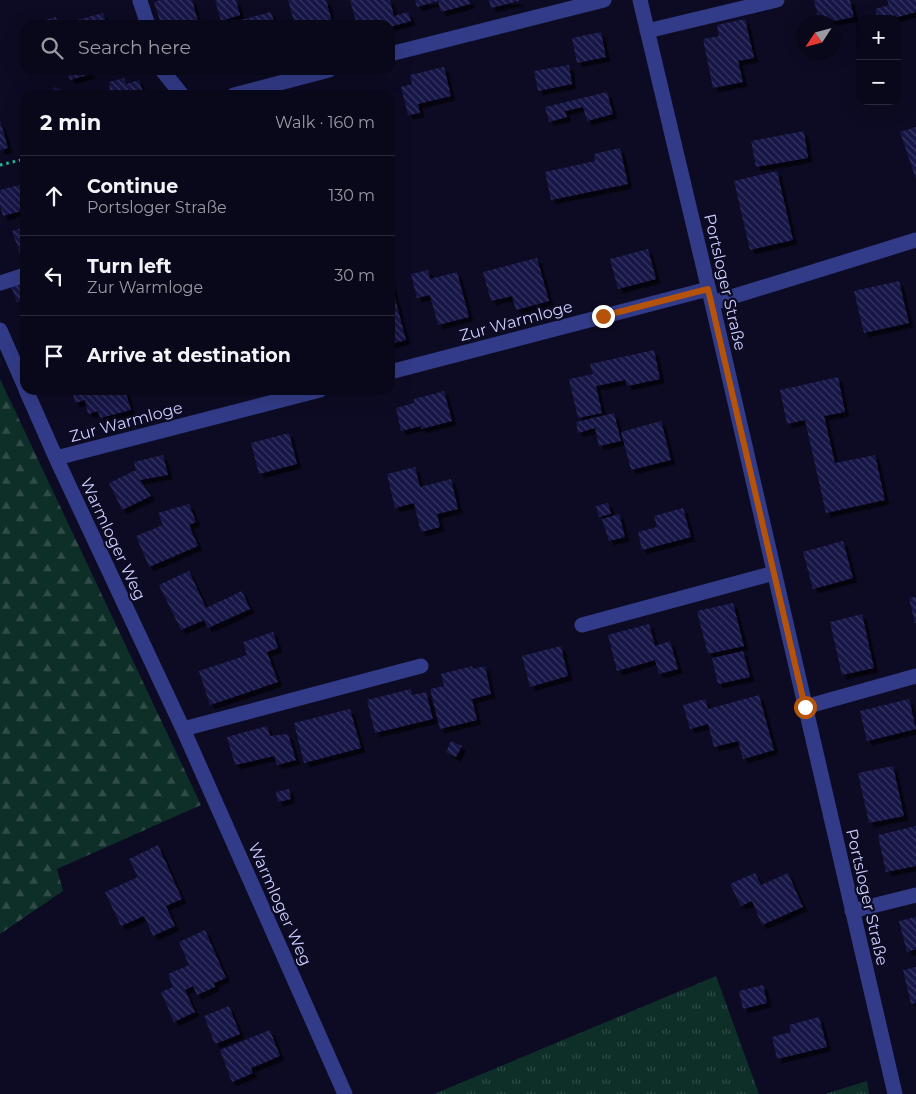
<!DOCTYPE html>
<meta charset="utf-8">
<style>
:root{--surface:#09081a;--page:#171627;--text:#f1f3f6;--muted:#999aa2;--line:#292939}
body{margin:0;font-family:Montserrat,sans-serif;background:var(--page);color:var(--text)}
.controls{position:absolute;right:15px;top:15px;display:grid;overflow:hidden;border-radius:10px;box-shadow:0 5px 20px #0002}
.controls button{width:45px;height:45px;display:grid;place-items:center;padding:0;border:0;border-bottom:1px solid var(--line);background:var(--surface);color:var(--text);font:25px sans-serif}
.compass{position:absolute;left:796px;top:15px;width:45px;height:45px;border-radius:50%;background:var(--surface);box-shadow:0 5px 20px #0002;rotate:234deg}
.stop{position:absolute;width:15px;height:15px;margin:-11px;border:4px solid #b45309;border-radius:50%;background:#fff}
.stop.end{background:#b45309;border-color:#fff;box-shadow:0 1px 5px #0008}
.list{margin:0;padding:0;list-style:none}
h2{display:flex;justify-content:space-between;align-items:center;height:65px;margin:0;padding:0 20px;font-size:21px}
h2 small{font-size:16px;font-weight:400;color:var(--muted)}
.list li{display:grid;grid-template-columns:32px 1fr auto;gap:15px;align-items:center;box-sizing:border-box;height:80px;padding:0 20px;border-top:1px solid var(--line)}
.list b{display:block;font-size:19px;white-space:nowrap}
.list p{margin:0;font-size:16px;white-space:nowrap;color:var(--muted)}
.list em{font-size:16px;font-style:normal;color:var(--muted)}
.icon{flex:none;width:28px;height:28px;fill:none;stroke:currentColor;stroke-width:2;stroke-linecap:round;stroke-linejoin:round}
.map{position:relative;flex:none;width:916px;height:1094px;overflow:hidden}
.search{position:absolute;background:var(--surface);box-shadow:0 5px 20px #0002;left:20px;top:20px;width:375px;height:55px;display:flex;align-items:center;gap:12px;box-sizing:border-box;padding:0 18px;border-radius:15px;color:var(--muted);font-size:19px}
.panel{position:absolute;background:var(--surface);box-shadow:0 5px 20px #0002;left:20px;top:90px;width:375px;height:305px;border-radius:15px}
.map>svg:first-child{display:block}
</style>
<div class="map">
<svg width="916" height="1094" viewBox="0 0 916 1094">
<defs>
<pattern id="grass-tufts" width="24" height="20" patternUnits="userSpaceOnUse" patternTransform="scale(1.25)"><rect width="24" height="20" fill="#0e2e28"/><path d="M3 7l-1-3M5 7V3M7 7l1-3M15 17l-1-3M17 17v-4M19 17l1-3" fill="none" stroke="#304b48"/></pattern>
<pattern id="forest-firs" width="22" height="20" patternUnits="userSpaceOnUse" patternTransform="scale(1.25)"><rect width="22" height="20" fill="#0e2e28"/><path d="M5 1l3.5 6h-7zM16 11l3.5 6h-7z" fill="#304b48"/></pattern>
<pattern id="building-back-hatch" width="6" height="6" patternUnits="userSpaceOnUse" patternTransform="scale(1.25)"><rect width="6" height="6" fill="#181646"/><path d="M-1 5l2 2M0 0l6 6M5-1l2 2" fill="none" stroke="#383762"/></pattern>
<filter id="shadow"><feDropShadow dx="4.5" dy="4.5" stdDeviation="0" flood-color="#0009"/></filter>
</defs>
<rect width="100%" height="100%" fill="#0c0b23"/>
<!-- grass -->
<path fill="url(#grass-tufts)" d="M716,976L759,1094H434Z
M867,1081L869,1094H825Z"/>
<!-- forest -->
<path fill="url(#forest-firs)" d="M0,379L201,805L57,869L63,891L0,934Z"/>
<!-- building -->
<path fill="url(#building-back-hatch)" filter="url(#shadow)" d="M160,0H192L199,25H161L154,2Z
M215,0H236L240,15L221,21Z
M288,0H326L333,25H295Z
M350,0H390L394,16L408,12L411,21L390,27V25H379L378,22L368,25H357Z
M415,0H469L470,4L441,12L438,1L417,7Z
M489,0H519V1L491,8Z
M814,0H850L854,17L829,22H819Z
M887,0H916V12L891,19H878L875,9L889,5Z
M271,12L275,25H238L237,21Z
M103,13L107,25H64L63,24Z
M56,17L58,25H30V24Z
M745,19L754,58L738,61L743,82L713,88L703,39L719,36L717,25Z
M601,32L606,57L577,63L572,38Z
M569,65L572,84L538,91L534,71Z
M444,67L451,96L418,104L420,113L408,115L401,87L412,84L410,75Z
M67,70H90L91,74L70,80Z
M124,78L126,84L139,80L144,95H96L95,93L110,89L109,82Z
M54,87L65,92L64,95H51Z
M607,92L613,114L587,121L583,107L565,111L567,117L549,122L545,107Z
M0,121L8,148L0,150Z
M916,127V179L900,132Z
M804,131L808,158L756,167L751,141Z
M620,148L628,184L551,200L545,172L595,161L594,154Z
M777,171L793,240L750,250L734,181Z
M25,173V210L3,216L0,205V190L23,184L20,175Z
M25,227V261L23,262L12,231Z
M648,249L656,279L618,289L610,259Z
M537,258L549,301L516,310L512,296L491,301L483,272Z
M428,270L430,279L457,272L469,317L438,325L430,295L417,298L411,274Z
M25,279V300L17,302L10,284Z
M390,279L406,340L390,344Z
M899,281L909,323L864,333L854,291Z
M654,350L660,379L627,386L625,380L596,386L602,413L578,418L569,379L593,374L590,364Z
M838,377L845,412L824,416L835,463L875,455L885,500L826,513L805,420L787,424L780,390Z
M72,390H125L131,410L100,418L98,411L88,414L85,400L75,403Z
M444,391L452,421L421,429V426L401,431L396,408L414,403V399Z
M614,413L621,441L599,446L595,428L578,433L576,422Z
M661,421L671,460L631,470L621,432Z
M289,433L297,464L259,474L251,443Z
M163,455L168,475L140,480L151,496L122,510L109,483L136,470L134,462Z
M415,467L420,487L451,479L458,509L437,514L440,527L421,532L414,503L395,508L387,474Z
M608,503L611,514L599,517L596,506Z
M189,504L196,522L189,525L198,546L149,567L136,536L163,525L158,513Z
M683,508L691,537L642,550L638,532L657,527L654,516Z
M619,514L625,537L609,541L602,519Z
M843,541L853,578L813,589L803,552Z
M189,571L206,608L242,591L250,609L208,628L204,620L181,630L159,585Z
M916,597V623H915L909,598Z
M733,603L744,646L708,654L697,611Z
M862,614L874,668L842,675L830,622Z
M649,624L655,646L670,641L678,669L659,674L655,660L617,671L608,635Z
M273,632L278,648L267,652L278,682L210,705L199,671L247,655L243,642Z
M561,646L568,676L530,687L522,656Z
M743,651L750,677L718,684L712,658Z
M472,666L473,669L485,666L491,694L472,699L477,720L440,729L430,689L444,686L441,674Z
M411,689L412,695L426,692L433,719L375,733L367,700Z
M759,695L774,750L743,759L738,741L714,747L708,724L690,729L683,705L705,699L708,709Z
M909,699L916,729L867,741L860,711Z
M350,709L361,748L304,763L294,723Z
M267,726L270,736L288,734L296,760L277,765L274,756L235,765L227,737Z
M451,741L462,746L456,757L446,752Z
M893,766L904,816L869,823L858,773Z
M289,789L291,799L278,802L276,792Z
M916,826V866L886,872L878,835Z
M158,845L182,899L166,906L175,926L153,936L144,916L121,926L105,892L138,877L129,859Z
M755,873L761,885L788,873L803,907L762,925L752,901L741,906L730,884Z
M916,917V949L907,952L899,921Z
M205,930L226,978L214,983L215,987L197,995L193,986L185,990L195,1012L174,1022L161,992L173,987L168,974L189,965L179,942Z
M916,967V1003L911,1004L903,970Z
M763,985L767,1003L743,1009L739,991Z
M229,1006L240,1034L215,1044L204,1016Z
M819,1017L827,1047L777,1059L772,1037L791,1032L789,1025Z
M270,1030L280,1056L251,1068L253,1073L232,1082L220,1050Z"/>
<g fill="none" stroke-linecap="round" stroke-linejoin="round">
<!-- path -->
<path stroke="#22bf9f" stroke-width="3" stroke-dasharray="2.5 4" stroke-linecap="butt" d="M0,165L25,159"/>
<!-- minor -->
<path stroke="#323b87" stroke-width="15" d="M640,0L712,303L895,1094
M140,1L148,25
M647,31L777,0
M390,54L604,0
M162,70L182,95
M234,95L329,70
M0,283L25,275
M712,303L916,240
M0,330L25,387
M390,372L708,289
M26,390L56,458L183,729L345,1094
M56,458L320,390
M582,625L774,573
M805,707L916,676
M183,729L421,666
M852,911L916,895"/>
</g>
<g fill="none" stroke-linecap="round" stroke-linejoin="round">
<!-- route -->
<path stroke="#b45309" stroke-width="6" d="M603,316L708,289L805,707"/>
</g>
<g text-anchor="middle" dominant-baseline="central" stroke-width="4.5" stroke-linejoin="round" paint-order="stroke">
<!-- street labels -->
<g font-size="16" fill="#cecfff" stroke="#0c0b23">
<text transform="translate(725 282) rotate(77)">Portsloger Straße</text>
<text transform="translate(516 321) rotate(-15)">Zur Warmloge</text>
<text transform="translate(126 422) rotate(-15)">Zur Warmloge</text>
<text transform="translate(113 539) rotate(65)">Warmloger Weg</text>
<text transform="translate(867 897) rotate(77)">Portsloger Straße</text>
<text transform="translate(280 904) rotate(66)">Warmloger Weg</text>
</g>
</g>
</svg>
<div class="controls">
<button>+</button>
<button>−</button>
</div>
<svg class="compass" viewBox="-18 -18 36 36"><path d="M0-13l5 13h-10z" fill="#e53935"/><path d="M0 13l5-13h-10z" fill="#999aa2"/></svg>
<div class="stop" style="left:805px;top:707px"></div>
<div class="stop end" style="left:603px;top:316px"></div>
<div class="search"><svg class="icon" aria-label="search" viewBox="0 0 24 24"><circle cx="10" cy="10" r="6"/><path d="M15 15l6 6"/></svg>Search here</div>
<section class="panel">
<h2>2 min<small>Walk · 160 m</small></h2>
<ul class="list">
<li><svg class="icon" aria-label="ahead" viewBox="0 0 24 24"><path d="M12 20V5M6 11l6-6 6 6"/></svg><div><b>Continue</b><p>Portsloger Straße</p></div><em>130 m</em></li>
<li><svg class="icon" aria-label="left" viewBox="0 0 24 24"><path d="M17 20v-9H6M10 6l-5 5 5 5"/></svg><div><b>Turn left</b><p>Zur Warmloge</p></div><em>30 m</em></li>
<li><svg class="icon" aria-label="arrive" viewBox="0 0 24 24"><path d="M6 21V4h12l-3 4 3 4H6"/></svg><div><b>Arrive at destination</b></div></li>
</ul>
</section>
</div>
